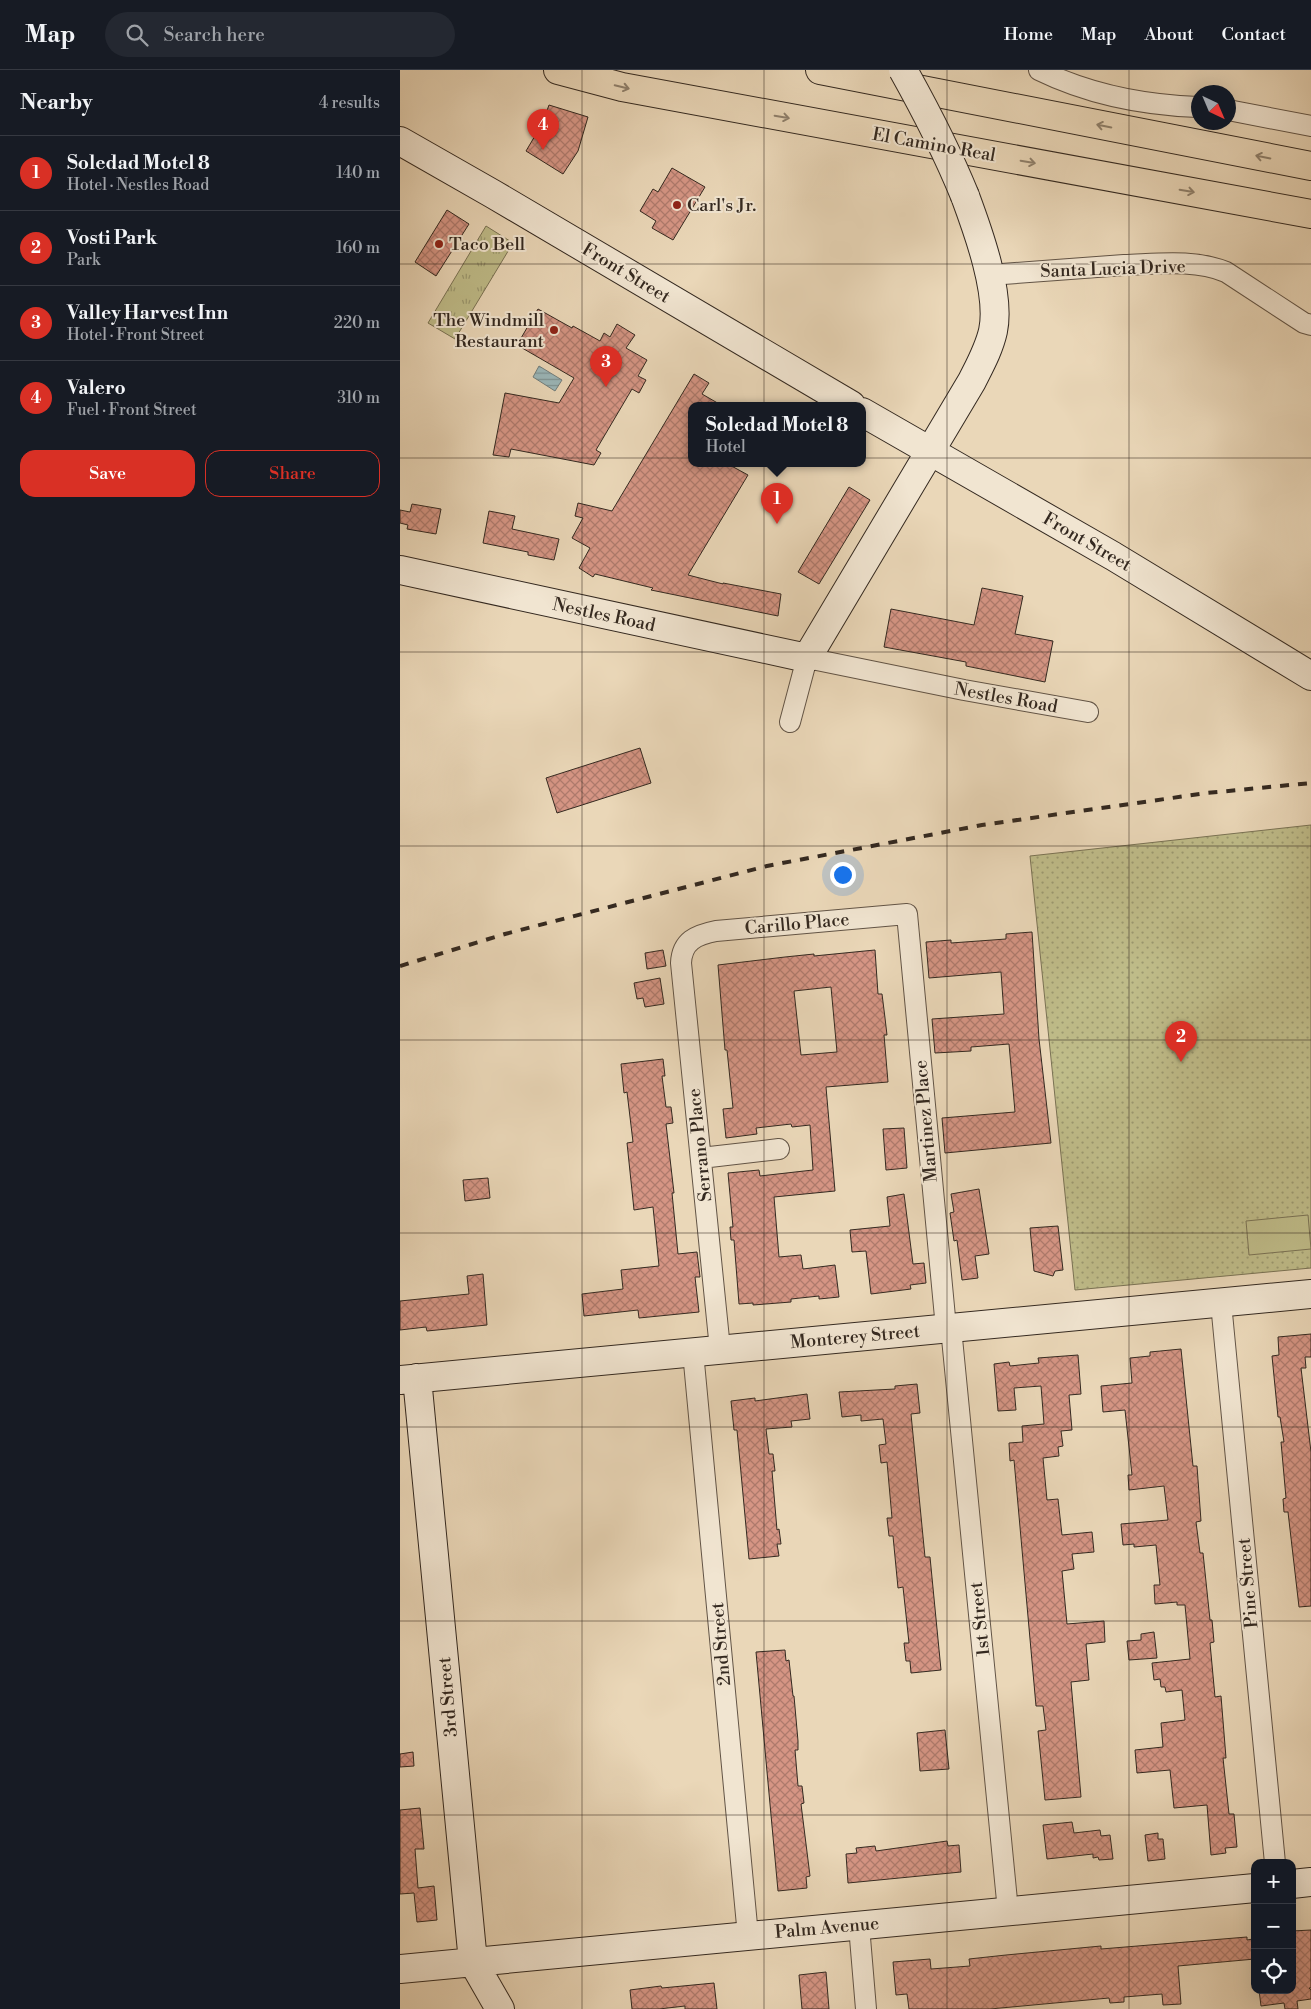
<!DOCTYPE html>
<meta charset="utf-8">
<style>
:root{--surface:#171b24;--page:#242831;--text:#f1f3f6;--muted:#9ea1a6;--line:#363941;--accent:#d93025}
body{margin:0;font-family:"Libre Bodoni",serif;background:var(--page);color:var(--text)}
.controls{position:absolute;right:15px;bottom:15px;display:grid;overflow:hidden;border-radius:10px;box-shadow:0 5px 20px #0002}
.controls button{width:45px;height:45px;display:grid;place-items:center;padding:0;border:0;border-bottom:1px solid var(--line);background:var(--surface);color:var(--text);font:25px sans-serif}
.compass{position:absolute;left:791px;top:15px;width:45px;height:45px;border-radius:50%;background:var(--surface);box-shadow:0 5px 20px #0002;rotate:136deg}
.you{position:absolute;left:442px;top:804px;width:18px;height:18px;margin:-12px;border:4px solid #fff;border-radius:50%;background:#1a73e8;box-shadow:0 0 0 8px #1a73e833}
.badge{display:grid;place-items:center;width:32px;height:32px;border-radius:50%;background:var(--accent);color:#fff;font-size:16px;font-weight:700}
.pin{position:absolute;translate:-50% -41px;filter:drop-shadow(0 1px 2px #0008)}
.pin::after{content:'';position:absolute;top:26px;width:18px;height:15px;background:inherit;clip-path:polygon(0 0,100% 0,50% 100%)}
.popup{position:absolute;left:288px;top:332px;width:178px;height:65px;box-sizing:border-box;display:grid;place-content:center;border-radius:10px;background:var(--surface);filter:drop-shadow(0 1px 4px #0005);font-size:16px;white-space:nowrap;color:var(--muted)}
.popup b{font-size:19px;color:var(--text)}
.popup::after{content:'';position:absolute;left:50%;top:100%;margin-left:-10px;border:10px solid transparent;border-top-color:var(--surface)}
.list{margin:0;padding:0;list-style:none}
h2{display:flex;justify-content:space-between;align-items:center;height:65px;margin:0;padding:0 20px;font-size:21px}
h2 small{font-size:16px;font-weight:400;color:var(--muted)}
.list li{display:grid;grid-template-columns:32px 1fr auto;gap:15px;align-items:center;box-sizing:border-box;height:75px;padding:0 20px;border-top:1px solid var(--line)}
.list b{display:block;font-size:19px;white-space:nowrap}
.list p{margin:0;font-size:16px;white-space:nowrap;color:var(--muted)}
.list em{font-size:16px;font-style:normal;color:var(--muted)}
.actions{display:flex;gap:10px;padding:15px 20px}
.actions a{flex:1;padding:11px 0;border:1px solid var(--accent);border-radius:15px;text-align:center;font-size:18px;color:var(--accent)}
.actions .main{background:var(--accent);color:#fff}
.icon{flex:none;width:28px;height:28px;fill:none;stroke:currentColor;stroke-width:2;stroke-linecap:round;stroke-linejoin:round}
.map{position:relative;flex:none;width:911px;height:1939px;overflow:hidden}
header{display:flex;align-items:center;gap:30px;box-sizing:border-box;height:70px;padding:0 25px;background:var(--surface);border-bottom:1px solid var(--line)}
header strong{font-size:24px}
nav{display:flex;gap:28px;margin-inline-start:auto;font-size:18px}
.search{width:350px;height:45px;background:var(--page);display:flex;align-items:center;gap:12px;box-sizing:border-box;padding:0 18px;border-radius:28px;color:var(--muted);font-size:19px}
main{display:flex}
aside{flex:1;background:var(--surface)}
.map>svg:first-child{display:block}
</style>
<header>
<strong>Map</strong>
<div class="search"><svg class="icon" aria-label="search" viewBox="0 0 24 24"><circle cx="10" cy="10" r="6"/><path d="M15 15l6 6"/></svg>Search here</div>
<nav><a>Home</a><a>Map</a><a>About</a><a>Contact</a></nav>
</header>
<main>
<aside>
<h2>Nearby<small>4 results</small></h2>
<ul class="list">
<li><span class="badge">1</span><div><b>Soledad Motel 8</b><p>Hotel · Nestles Road</p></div><em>140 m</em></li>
<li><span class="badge">2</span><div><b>Vosti Park</b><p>Park</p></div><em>160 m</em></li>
<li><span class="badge">3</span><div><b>Valley Harvest Inn</b><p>Hotel · Front Street</p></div><em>220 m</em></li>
<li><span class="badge">4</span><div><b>Valero</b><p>Fuel · Front Street</p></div><em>310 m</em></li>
</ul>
<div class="actions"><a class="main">Save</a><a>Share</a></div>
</aside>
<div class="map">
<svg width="911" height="1939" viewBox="0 0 911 1939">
<defs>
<pattern id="grass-tufts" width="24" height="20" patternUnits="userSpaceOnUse" patternTransform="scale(1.25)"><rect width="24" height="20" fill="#bfbc89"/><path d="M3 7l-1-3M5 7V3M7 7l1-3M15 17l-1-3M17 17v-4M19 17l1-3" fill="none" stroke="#9c9970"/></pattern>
<pattern id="park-dots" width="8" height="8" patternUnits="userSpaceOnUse" patternTransform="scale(1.25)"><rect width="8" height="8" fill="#bfbc89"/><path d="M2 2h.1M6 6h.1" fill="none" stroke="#9c9970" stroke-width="1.8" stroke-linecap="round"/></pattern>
<pattern id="water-rules" width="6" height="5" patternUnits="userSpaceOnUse" patternTransform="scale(1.25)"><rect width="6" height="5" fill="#9bb7b9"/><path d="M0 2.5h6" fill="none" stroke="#7f9596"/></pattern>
<pattern id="building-cross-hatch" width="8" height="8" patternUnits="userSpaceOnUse" patternTransform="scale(1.25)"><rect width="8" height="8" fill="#d59584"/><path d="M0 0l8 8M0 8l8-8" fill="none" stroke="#ae7a6c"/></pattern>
</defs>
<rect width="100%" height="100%" fill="#ead7b8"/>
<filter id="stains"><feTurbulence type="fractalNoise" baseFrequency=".004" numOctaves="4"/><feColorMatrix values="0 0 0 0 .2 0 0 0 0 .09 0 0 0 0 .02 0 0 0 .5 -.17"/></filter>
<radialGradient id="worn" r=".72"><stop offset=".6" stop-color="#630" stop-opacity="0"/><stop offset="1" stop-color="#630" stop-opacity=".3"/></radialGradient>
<!-- grass -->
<path fill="url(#grass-tufts)" stroke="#7a7254" d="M86,156L113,173L55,269L28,253Z"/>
<!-- park -->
<path fill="url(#park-dots)" stroke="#7a7254" d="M911,755V1198L675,1220L630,786Z"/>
<!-- garden -->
<path fill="#bfbc89" stroke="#7a7254" d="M908,1145L911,1179L849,1185L846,1151Z"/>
<!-- water -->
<path fill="url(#water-rules)" stroke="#727e7c" d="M139,296L162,310L155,321L133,307Z"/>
<!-- building -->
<path fill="url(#building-cross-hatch)" stroke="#342920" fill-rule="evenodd" d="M149,35L188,47L178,81L163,104L126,81L142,54Z
M272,98L305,117L273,170L252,158L256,151L240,141L253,119L258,122Z
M47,140L69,154L36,206L15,192Z
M138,239L172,258L173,256L200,271L204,263L210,267L217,254L235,265L226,278L247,290L238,306L246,310L239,323L232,319L196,380L201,383L194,395L111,379L109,387L93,385L105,323L159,333L174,308L117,275Z
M294,304L309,313L302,324L321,335H292V393H326L348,405L288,505L323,514V513L381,524L378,546L251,520L253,518L195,504L193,507L179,498L190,478L172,468L183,448L175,446L178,433L212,441Z
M449,417L470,430L419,514L398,502Z
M12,434L41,439L36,464L7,459L8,455L0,453V440L10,442Z
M89,441L115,446L112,459L159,469L154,490L128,485V482L83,473Z
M582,518L623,526L615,564L653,571L645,612L566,596V592L484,577L491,539L574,555Z
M240,678L251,713L157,743L146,708Z
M632,862L639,969L651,1073L545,1083L542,1048L615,1042L609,974L571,977V981L535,983L532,949L604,944L601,902L529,908L526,872L551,870V873L606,869V864Z
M263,880L266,896L247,899L245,883Z
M475,880L478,924H482L485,948L487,965H484L488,1012L426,1017L435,1121L374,1127L379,1187L401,1185L403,1199L435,1195L439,1227L419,1229V1226L391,1229V1232L353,1235V1233L339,1234L334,1170H331L330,1157H333L328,1103L359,1100L360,1106L413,1100L410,1055L392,1057L391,1054L356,1058L357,1064L326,1068L323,1039L333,1038L327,980H325L318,895L385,887L414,884V886ZM431,917L437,982L401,985L394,921Z
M260,908L264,934L245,937L243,928L237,929L234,913Z
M263,989L265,1006H262L266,1037H271L273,1053L266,1054L274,1123H272L278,1184L297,1182L300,1207H295L299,1242L239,1248L238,1240L184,1246L182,1224L223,1219L221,1200L259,1196L253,1137L234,1140L227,1073L233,1072L227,1022L224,1023L221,994Z
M504,1058L507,1098L486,1100L483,1059Z
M88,1108L90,1128L65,1131L63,1110Z
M579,1119L589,1184L575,1186L578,1208L562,1210L557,1170L554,1171L550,1143L554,1142L551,1124Z
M504,1124L513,1194L524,1193L526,1213L510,1215L511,1219L471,1224L466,1181L452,1182L450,1160L490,1156L487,1127Z
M658,1156L663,1200L655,1201L653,1206L634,1201L630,1158Z
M83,1204L87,1255L27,1261L26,1257L0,1260V1231L69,1224L67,1206Z
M911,1264V1287H905L906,1298H901L911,1382V1536L899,1537L888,1442H884L883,1429L886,1428L881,1372H884L880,1347H878L872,1286L879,1285L878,1267Z
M781,1279L793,1396H797L801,1451L796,1452L800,1483H803L810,1550H812L814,1572L810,1573L815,1627L821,1626L826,1688H823L829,1744H834L837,1777L825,1778L826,1783L811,1785L807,1735L774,1738L770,1700L737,1703L735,1680L763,1677L761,1653L785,1650L782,1620L766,1622L765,1617H761L760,1609L754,1610L752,1593L790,1589L785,1535H777V1532L755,1534L754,1515H760L756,1475L734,1477V1474L723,1475L721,1454L768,1450L764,1416L729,1420L728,1405H732L725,1340L703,1342L701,1316L732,1313L730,1288L750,1286V1282Z
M678,1285L681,1324L669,1325L672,1360L661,1361L663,1376L658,1377L659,1386L643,1388L647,1430L658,1429L662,1465L692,1462L694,1482L672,1484L674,1499L662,1501L667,1554L704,1551L705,1572L686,1574L689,1610L671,1612L681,1727L645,1730L638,1661L646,1660L643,1636H636L614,1390L610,1391L609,1373L623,1372L622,1356L644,1354L641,1316L614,1318L616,1340L598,1341L594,1294L609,1292L610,1296L639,1293L638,1288Z
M517,1314L520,1343L511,1344L525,1487H530L541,1600L511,1603L510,1591H506L504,1573H509L503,1517L498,1518L493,1466H489L487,1448H492L487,1392L481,1393L479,1375L486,1374L483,1349L461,1351V1345L442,1347L439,1322L495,1319V1316Z
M407,1324L410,1349L391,1351L392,1357L366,1359L369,1384H373L375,1401H372L377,1460L379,1459L381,1474H377L379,1486L349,1489L337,1360H334L331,1331L355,1328V1331Z
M754,1562L757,1588L729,1590L727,1571L741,1570V1564Z
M385,1580L386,1591L389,1590L393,1626H394L398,1671V1680H395L398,1716H402L404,1733L401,1734L410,1806L406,1807L407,1818L378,1821L356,1582Z
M545,1660L549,1699L520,1701L517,1663Z
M13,1682L14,1696L0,1697V1684Z
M20,1738L24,1779H15L18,1818L34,1816L37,1850L17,1852L14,1823L0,1824V1740Z
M672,1752L674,1763L700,1760L701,1766L710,1765L713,1789L699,1790L698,1787L693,1788V1784L647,1789L643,1755Z
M758,1763V1769H763L765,1789L748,1791L745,1765Z
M547,1771L548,1776L559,1775L561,1802L448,1813L446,1784L457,1783L456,1778L475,1776L476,1781Z
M911,1860V1918H909L911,1920V1929L897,1931L898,1939H885L884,1933L861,1936L859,1920H892V1861Z
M847,1867V1870L853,1869L855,1889L778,1896L781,1934L763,1935L762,1924L724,1927V1932L710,1933L709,1928L590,1939H509L507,1924L496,1925L493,1892L530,1889L531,1899L570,1896L569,1889L606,1885L701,1876V1879Z
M426,1902L429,1939H402L399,1905Z
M314,1913L317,1939H285V1936L259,1939H232L230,1920L261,1916L262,1918Z"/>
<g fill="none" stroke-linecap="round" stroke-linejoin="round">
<!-- street casing -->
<g stroke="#625446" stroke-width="22">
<path id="street" d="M639,0C688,24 744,35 798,37
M828,40L911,56
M589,205C634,202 679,198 724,195C757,194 795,189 826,202L904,253L911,255
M390,652L407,588L564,620L688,642
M301,1088L379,1079
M821,1233L875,1793
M551,1258L608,1841
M320,1279L281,893C282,871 296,865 316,861L507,844L546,1258
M293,1282L348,1866
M459,1856L466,1939"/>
</g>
<!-- secondary casing -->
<g stroke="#342920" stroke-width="30">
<path id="secondary" d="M0,71L93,124L451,335
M462,342L713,486L911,606
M0,500L407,588L572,311C580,295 589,279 593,261C601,224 578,161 565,126
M17,1308L73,1892L100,1939
M0,1310L911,1224
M892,1814L911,1812
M0,1899L855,1818"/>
</g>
<!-- highway casing -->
<g stroke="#342920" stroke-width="30">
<path id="highway" d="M158,0L222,17L911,144
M420,0L911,96"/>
</g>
<!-- street -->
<use href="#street" stroke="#f1e5d1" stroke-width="20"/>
<!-- secondary -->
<use href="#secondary" stroke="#f1e5d1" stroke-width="28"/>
<!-- highway -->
<use href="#highway" stroke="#ead7b8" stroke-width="28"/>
<!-- rail -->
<path stroke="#342920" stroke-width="4" stroke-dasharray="9 9" stroke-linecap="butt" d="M0,896L105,864L367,796L582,755L807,723L911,713"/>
<!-- secondary-bridge casing -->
<g stroke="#342920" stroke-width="30" stroke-linecap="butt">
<path id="secondary-bridge" d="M503,0C526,41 547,82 565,126"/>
</g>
<!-- secondary-bridge -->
<use href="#secondary-bridge" stroke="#f1e5d1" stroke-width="28"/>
</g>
<!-- one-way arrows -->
<defs><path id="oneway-shaft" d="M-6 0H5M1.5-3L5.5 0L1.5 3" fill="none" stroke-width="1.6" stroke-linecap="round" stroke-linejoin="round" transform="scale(1.25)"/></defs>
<g stroke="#8f806c">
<use href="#oneway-shaft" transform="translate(222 17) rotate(13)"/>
<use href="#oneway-shaft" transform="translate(382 47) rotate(10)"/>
<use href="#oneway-shaft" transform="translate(704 56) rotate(-169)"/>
<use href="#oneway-shaft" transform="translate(863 87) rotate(-169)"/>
<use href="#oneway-shaft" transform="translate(628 92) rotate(10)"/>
<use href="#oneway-shaft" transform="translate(787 121) rotate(10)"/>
</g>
<!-- grid -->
<path fill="none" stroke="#342920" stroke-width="1" stroke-opacity="0.55" d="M182,0V1939M364,0V1939M547,0V1939M729,0V1939M0,194H911M0,388H911M0,582H911M0,776H911M0,970H911M0,1163H911M0,1357H911M0,1551H911M0,1745H911"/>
<!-- markers -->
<g fill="#8f2418" stroke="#f1e5d1" stroke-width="2">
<circle cx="277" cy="135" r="5"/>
<circle cx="39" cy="174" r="5"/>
<circle cx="154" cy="260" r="5"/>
</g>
<g text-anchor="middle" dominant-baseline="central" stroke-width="4" stroke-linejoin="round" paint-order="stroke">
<!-- street labels -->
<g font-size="18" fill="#342920" stroke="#f1e5d1">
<text transform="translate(534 75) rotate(10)">El Camino Real</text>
<text transform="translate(713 199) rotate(-2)">Santa Lucia Drive</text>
<text transform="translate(226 203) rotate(31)">Front Street</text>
<text transform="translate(687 472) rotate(30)">Front Street</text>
<text transform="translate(204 545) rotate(12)">Nestles Road</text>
<text transform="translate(606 628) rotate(10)">Nestles Road</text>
<text transform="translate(397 854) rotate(-5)">Carillo Place</text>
<text transform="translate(526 1051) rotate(-95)">Martinez Place</text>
<text transform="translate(300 1075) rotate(-96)">Serrano Place</text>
<text transform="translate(455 1267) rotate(-5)">Monterey Street</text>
<text transform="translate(848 1513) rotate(-95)">Pine Street</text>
<text transform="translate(580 1549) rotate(-96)">1st Street</text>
<text transform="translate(321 1574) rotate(-95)">2nd Street</text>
<text transform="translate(48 1627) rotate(-95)">3rd Street</text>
<text transform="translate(427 1858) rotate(-5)">Palm Avenue</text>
</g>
<!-- poi labels -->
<g font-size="18" fill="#342920" stroke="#f1e5d1" text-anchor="start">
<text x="287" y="135">Carl's Jr.</text>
<text x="49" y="174">Taco Bell</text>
<text x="144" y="250" text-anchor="end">The Windmill<tspan x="144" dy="21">Restaurant</tspan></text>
</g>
</g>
<rect width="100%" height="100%" filter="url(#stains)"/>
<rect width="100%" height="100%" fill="url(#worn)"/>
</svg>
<div class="controls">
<button>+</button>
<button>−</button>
<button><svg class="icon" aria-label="locate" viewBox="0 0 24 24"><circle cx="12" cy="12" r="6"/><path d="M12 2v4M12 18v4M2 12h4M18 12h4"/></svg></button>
</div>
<svg class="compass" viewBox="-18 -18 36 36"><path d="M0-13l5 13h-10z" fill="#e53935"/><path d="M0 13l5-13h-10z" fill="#9ea1a6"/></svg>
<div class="you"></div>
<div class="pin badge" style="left:377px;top:454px">1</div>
<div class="popup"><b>Soledad Motel 8</b>Hotel</div>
<div class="pin badge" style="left:781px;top:992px">2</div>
<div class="pin badge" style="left:206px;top:317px">3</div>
<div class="pin badge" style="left:143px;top:80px">4</div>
</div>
</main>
